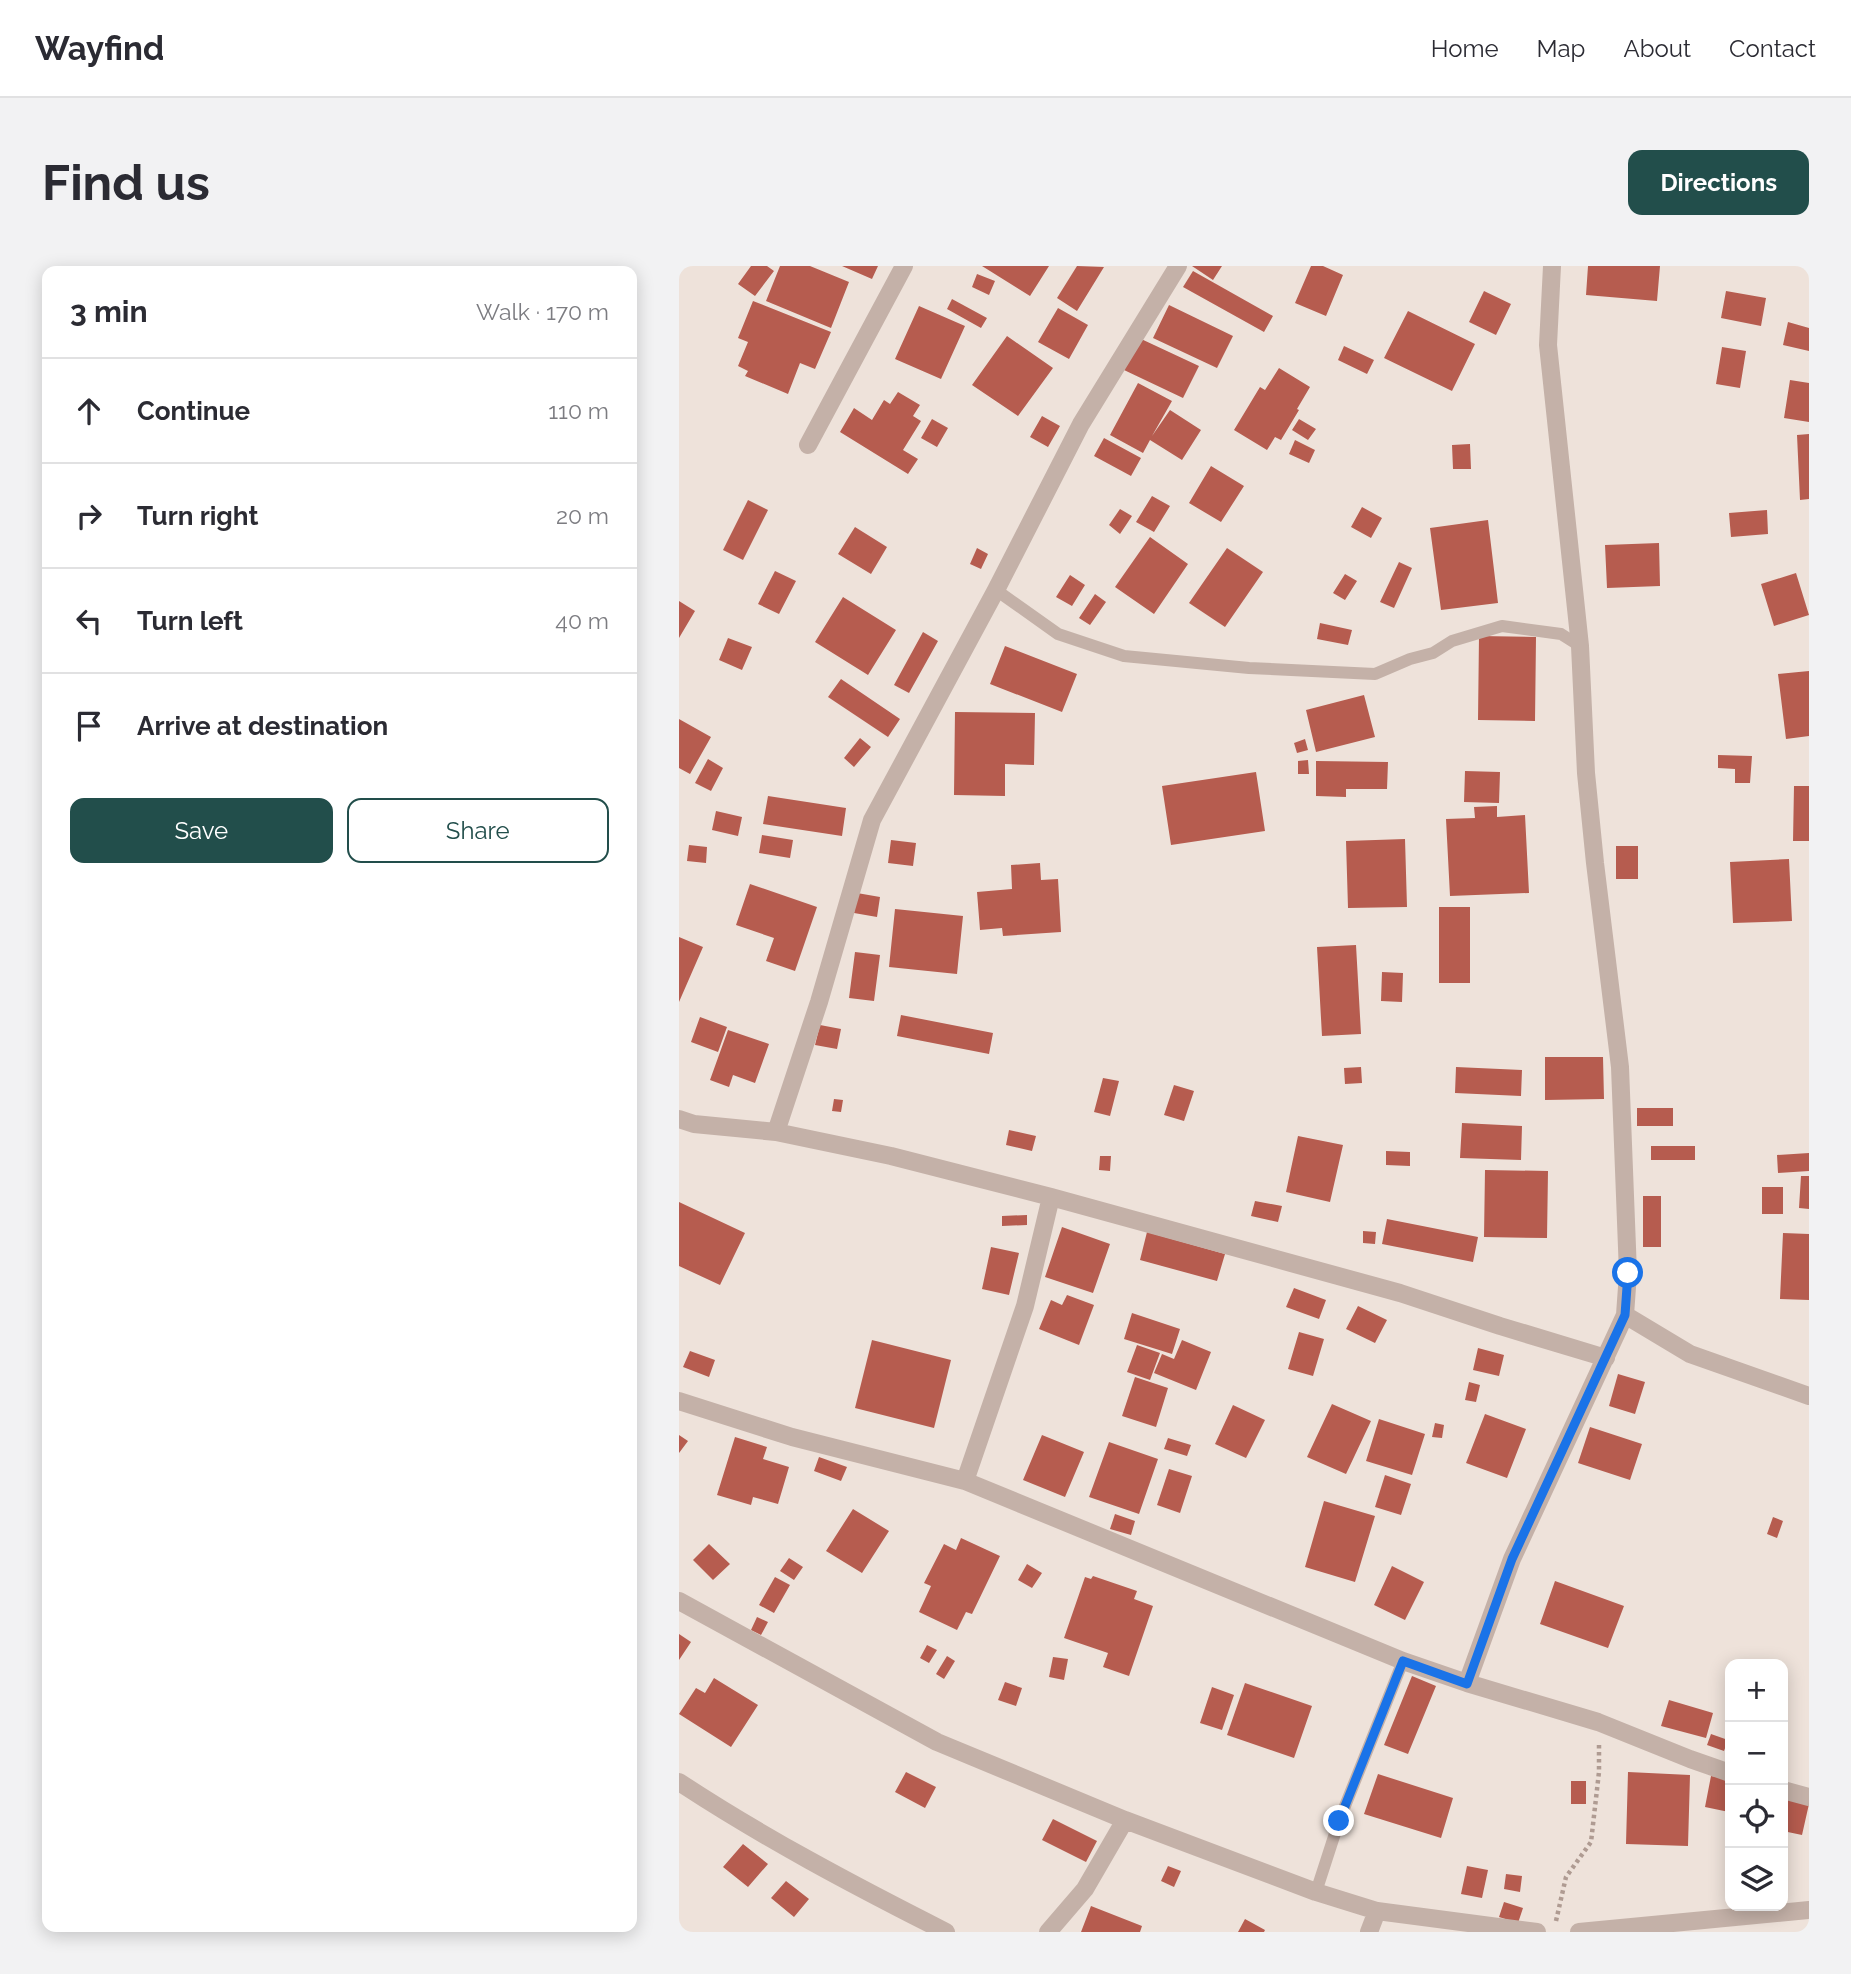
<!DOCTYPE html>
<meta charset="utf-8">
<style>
:root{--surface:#fff;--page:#f2f2f3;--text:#2b2b33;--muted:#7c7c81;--line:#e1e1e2;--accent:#224e4b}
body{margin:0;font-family:Raleway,sans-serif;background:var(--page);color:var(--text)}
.controls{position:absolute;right:21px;bottom:21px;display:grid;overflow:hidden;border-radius:14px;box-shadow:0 4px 18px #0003}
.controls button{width:63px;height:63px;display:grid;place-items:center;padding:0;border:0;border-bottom:2px solid var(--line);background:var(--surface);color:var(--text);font:35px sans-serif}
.stop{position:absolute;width:21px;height:21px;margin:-16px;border:5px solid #1a73e8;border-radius:50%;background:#fff}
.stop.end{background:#1a73e8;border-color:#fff;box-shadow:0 2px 7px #0008}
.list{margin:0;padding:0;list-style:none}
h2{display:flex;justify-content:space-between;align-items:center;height:91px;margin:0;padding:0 28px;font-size:30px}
h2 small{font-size:23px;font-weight:400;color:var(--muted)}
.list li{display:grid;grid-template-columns:46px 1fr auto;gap:21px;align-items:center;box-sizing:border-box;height:105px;padding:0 28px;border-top:2px solid var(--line)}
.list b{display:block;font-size:26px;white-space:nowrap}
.list em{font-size:23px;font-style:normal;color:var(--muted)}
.actions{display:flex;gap:14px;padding:21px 28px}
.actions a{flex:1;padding:16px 0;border:2px solid var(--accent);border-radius:14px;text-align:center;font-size:24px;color:var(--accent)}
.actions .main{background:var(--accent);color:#fff}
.icon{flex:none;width:38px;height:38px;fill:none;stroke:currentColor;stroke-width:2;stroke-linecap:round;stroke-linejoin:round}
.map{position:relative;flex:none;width:1130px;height:1666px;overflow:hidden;border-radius:14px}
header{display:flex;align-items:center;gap:42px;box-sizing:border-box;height:98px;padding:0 35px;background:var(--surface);border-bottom:2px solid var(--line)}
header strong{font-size:33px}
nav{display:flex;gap:38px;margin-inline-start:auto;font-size:24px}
.intro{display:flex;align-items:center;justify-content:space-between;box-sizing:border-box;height:168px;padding:0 42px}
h1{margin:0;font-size:49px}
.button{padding:18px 32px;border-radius:14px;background:var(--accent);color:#fff;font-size:24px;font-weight:700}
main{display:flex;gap:42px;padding:0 42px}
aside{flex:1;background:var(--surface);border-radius:14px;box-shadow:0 4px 18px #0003}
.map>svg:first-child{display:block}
</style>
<header>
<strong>Wayfind</strong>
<nav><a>Home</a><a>Map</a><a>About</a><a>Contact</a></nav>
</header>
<div class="intro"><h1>Find us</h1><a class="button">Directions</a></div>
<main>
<aside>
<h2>3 min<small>Walk · 170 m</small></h2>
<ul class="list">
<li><svg class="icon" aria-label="ahead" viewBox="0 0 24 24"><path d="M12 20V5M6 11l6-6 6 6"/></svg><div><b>Continue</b></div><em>110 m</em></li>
<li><svg class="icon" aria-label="right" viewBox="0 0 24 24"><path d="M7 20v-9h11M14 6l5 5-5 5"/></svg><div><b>Turn right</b></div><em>20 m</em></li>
<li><svg class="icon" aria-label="left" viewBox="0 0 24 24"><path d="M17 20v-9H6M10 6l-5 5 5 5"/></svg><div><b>Turn left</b></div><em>40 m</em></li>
<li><svg class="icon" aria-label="arrive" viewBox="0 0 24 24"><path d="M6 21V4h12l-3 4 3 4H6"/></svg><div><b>Arrive at destination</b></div></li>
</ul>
<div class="actions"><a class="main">Save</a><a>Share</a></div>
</aside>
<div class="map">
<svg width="1130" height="1666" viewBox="0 0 1130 1666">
<rect width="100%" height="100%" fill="#eee2da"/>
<!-- building -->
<path fill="#b65c4f" d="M72,0H88L95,5L76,30L59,18Z
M101,0H131L170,16L152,62L87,35Z
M163,0H199L193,13Z
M303,0H370L351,30Z
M398,0L425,1L398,45L378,32Z
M513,0H543L534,14Z
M632,0H644L664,9L647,50L616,37Z
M909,0H981L978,35L907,29Z
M514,5L594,50L585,66L504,21Z
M298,8L316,15L310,29L293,21Z
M805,25L832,38L817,69L790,56Z
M1047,25L1087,32L1082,60L1042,52Z
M273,33L308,52L302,62L268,43Z
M74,35L152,66L136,103L121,97L109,128L66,110L69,105L59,100L69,76L59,72Z
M490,39L554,70L538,102L474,72Z
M240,40L286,60L262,113L216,93Z
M379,42L409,59L390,93L359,76Z
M729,45L796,78L773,125L705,92Z
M1109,56L1130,62V85L1104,79Z
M328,70L374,102L339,150L293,119Z
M460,72L520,100L504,132L445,104Z
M665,80L695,94L688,108L659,94Z
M1043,81L1067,85L1061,122L1037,118Z
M600,102L631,121L618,143L620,144L602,174L596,171L588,184L555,164L581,121L586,124Z
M1111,114L1130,117V156L1105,152Z
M459,117L493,135L473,170L491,144L522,164L503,194L471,174L464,187L431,169Z
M219,126L241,139L234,150L242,155L224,184L239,193L229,208L161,166L175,142L193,154L205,134L211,138Z
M363,150L381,160L369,181L351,171Z
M253,153L269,162L258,181L242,172Z
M620,153L637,163L629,174L613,164Z
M1130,168V233L1121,234L1118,169Z
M425,172L462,192L452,210L415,190Z
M616,174L636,184L630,197L610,188Z
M791,178L792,203H774L773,179Z
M532,200L565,220L542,256L510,237Z
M473,230L491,240L475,266L457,256Z
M69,234L89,244L64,294L44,284Z
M683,241L703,252L692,272L672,261Z
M441,243L453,250L441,268L430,259Z
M1088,244L1089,268L1052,271L1050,247Z
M809,254L819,337L762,344L751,262Z
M176,261L208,281L192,308L159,288Z
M471,271L509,298L475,348L436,321Z
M980,277L981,320L928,322L926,279Z
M298,282L309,288L302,303L291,298Z
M548,282L584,306L546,361L510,337Z
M720,296L733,302L715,342L701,336Z
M96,305L117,315L100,348L79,338Z
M1117,307L1130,349L1095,360L1082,318Z
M666,308L678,315L666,334L654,327Z
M391,309L406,319L393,340L377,331Z
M416,328L427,336L411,359L400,352Z
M164,331L217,364L189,409L136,376Z
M0,335L16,345L0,372Z
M641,357L673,364L669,379L638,373Z
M244,366L259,375L230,427L215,419Z
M800,370L857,371L856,455L799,454Z
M49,372L73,381L63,404L40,394Z
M326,380L398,408L383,446L311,418Z
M1130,405V470L1107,473L1099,408Z
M162,413L221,453L209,471L149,431Z
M685,429L696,471L637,486L627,444Z
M276,446L356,447L355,499L326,498V530L275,529Z
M0,453L32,471L11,508L0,502Z
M181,472L192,481L175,501L165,492Z
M626,473L629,484L618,487L615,477Z
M1039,489L1073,490L1071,517H1056V503L1039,502Z
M29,493L44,502L32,525L16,517Z
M629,494L630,508H619V495Z
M637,495L709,496L708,523H667V531L637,530Z
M786,505L821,506L820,537L785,536Z
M577,506L586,565L492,579L483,520Z
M1115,520H1130V575H1114Z
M89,530L167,542L163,570L84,558Z
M818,540V551L846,549L850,627L771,630L767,553L796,552L795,541Z
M37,545L63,551L59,570L33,564Z
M83,569L114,574L111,592L80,587Z
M726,573L728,641L669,642L667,575Z
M212,574L237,577L234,600L209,597Z
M10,579L28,581L27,597L8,595Z
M937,580H959V613H937Z
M1110,593L1113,655L1054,657L1051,596Z
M361,597L362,614L379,613L382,666L324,670L323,662L301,664L298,626L333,623L332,599Z
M71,618L138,641L116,705L87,695L95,672L57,659Z
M178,627L201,631L198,651L175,647Z
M760,641H791V717H760Z
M216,643L284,650L278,708L210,701Z
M0,671L24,681L0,736Z
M677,679L682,768L643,770L638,681Z
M176,686L201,689L195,735L170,732Z
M703,706L724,707L723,736L702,735Z
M222,749L314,767L310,788L218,770Z
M21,751L48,761L39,786L12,776Z
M141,759L162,763L158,783L136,779Z
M49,764L90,778L76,817L54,809L50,821L31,814Z
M866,791H924L925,833L866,834Z
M682,801L683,817L666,818L665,802Z
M777,801L843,804L842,830L776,827Z
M424,812L440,815L431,850L415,846Z
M495,819L515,825L505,855L485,849Z
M155,833L164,834L162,846L153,845Z
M958,842H994V860H958Z
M783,857L843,860L842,894L781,892Z
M330,864L357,870L353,885L327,879Z
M619,870L664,879L651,936L607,926Z
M972,880H1016V894H972Z
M707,885L731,886V900L707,899Z
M1130,887V905L1099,907L1098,889Z
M421,890H432L431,905L420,904Z
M806,904L869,905L868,972L805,971Z
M1122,910H1130V943L1120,942Z
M1083,921H1104V948H1083Z
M964,930H982V981H964Z
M576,935L603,940L599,956L572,950Z
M0,936L66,967L41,1019L0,1000Z
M348,949V959L323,960V950Z
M708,953L799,971L794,996L703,978Z
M383,961L431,978L414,1027L366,1011Z
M684,965L697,966L696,978L684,977Z
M468,966L546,988L538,1015L461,994Z
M1104,967L1130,968V1034L1101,1033Z
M312,981L340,987L330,1029L303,1023Z
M615,1022L647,1034L640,1053L607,1041Z
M388,1029L415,1039L400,1079L360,1063L372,1034L383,1039Z
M679,1040L708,1054L696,1077L667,1063Z
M453,1047L501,1063L493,1088L445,1073Z
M620,1066L645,1073L634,1110L609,1103Z
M193,1074L272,1094L255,1162L176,1142Z
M503,1074L532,1086L517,1124L475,1107L483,1088L495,1093Z
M458,1079L481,1087L471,1114L448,1106Z
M799,1082L825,1089L820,1110L794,1104Z
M11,1085L36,1094L30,1111L4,1101Z
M939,1108L966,1116L956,1148L930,1140Z
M456,1111L489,1122L477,1161L443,1150Z
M790,1116L801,1119L797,1136L786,1134Z
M653,1138L692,1155L667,1208L628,1191Z
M554,1139L586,1154L567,1192L536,1178Z
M806,1148L847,1163L828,1212L787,1197Z
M700,1153L746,1168L733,1209L687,1195Z
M756,1157L765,1159L763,1172L753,1171Z
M911,1161L963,1178L951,1214L899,1197Z
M0,1169L9,1175L0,1187Z
M363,1169L405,1186L386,1231L344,1214Z
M56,1171L88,1181L84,1193L110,1201L99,1238L74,1231L72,1239L38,1229Z
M489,1172L512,1179L508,1190L485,1183Z
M430,1176L479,1193L460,1248L410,1231Z
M140,1191L168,1201L162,1215L135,1205Z
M490,1203L513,1210L501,1247L478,1239Z
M706,1209L732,1218L722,1249L696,1241Z
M645,1235L696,1250L676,1316L626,1301Z
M174,1243L210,1265L183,1307L147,1285Z
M436,1248L456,1255L452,1269L431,1263Z
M1094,1251L1104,1255L1098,1272L1088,1268Z
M282,1272L321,1290L293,1348L287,1346L278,1364L240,1346L252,1320L245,1317L265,1278L277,1284Z
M30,1278L51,1298L34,1314L14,1294Z
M110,1292L124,1301L115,1314L101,1305Z
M348,1298L363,1307L353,1322L339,1314Z
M713,1300L745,1316L726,1354L695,1339Z
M414,1310L458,1325L455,1333L474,1340L450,1410L424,1401L429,1387L385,1372L406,1311L412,1313Z
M96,1311L111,1319L95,1347L80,1339Z
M876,1315L945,1340L929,1382L861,1358Z
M78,1351L89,1356L82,1369L72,1364Z
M0,1368L12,1376L0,1394Z
M248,1379L258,1384L250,1397L241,1392Z
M268,1390L276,1395L265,1413L257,1408Z
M374,1391L389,1393L385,1414L370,1411Z
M733,1410L757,1420L729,1488L705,1479Z
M35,1412L79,1439L52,1481L0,1448L17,1422L26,1427Z
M326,1416L343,1422L337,1440L319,1434Z
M566,1417L633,1440L615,1492L548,1469Z
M533,1421L555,1429L543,1464L521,1457Z
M990,1434L1034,1447L1027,1472L982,1460Z
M1032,1468L1049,1474L1045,1485L1028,1479Z
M227,1506L257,1521L246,1542L216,1526Z
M949,1506L1011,1509L1009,1580L947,1578Z
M699,1508L774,1532L762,1572L685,1548Z
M1032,1510L1051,1513L1050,1546L1026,1541Z
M892,1515H907V1538H892Z
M1104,1530L1130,1538L1123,1569L1104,1565Z
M374,1553L418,1575L407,1596L363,1574Z
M64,1578L89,1598L69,1621L44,1601Z
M489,1600L502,1605L495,1621L482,1615Z
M788,1600L809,1604L803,1632L782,1628Z
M827,1608L843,1610L841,1626L825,1623Z
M107,1615L130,1633L115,1651L92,1632Z
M825,1636L844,1642L839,1657L820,1651Z
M412,1640L463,1660L461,1666H402Z
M566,1653L586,1664L585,1666H559Z"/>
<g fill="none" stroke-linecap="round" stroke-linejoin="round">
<!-- path -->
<path stroke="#af9b92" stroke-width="4.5" stroke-dasharray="3.5 3.5" stroke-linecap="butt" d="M877,1655L887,1611L912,1576L920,1506V1478"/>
<!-- service -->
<path stroke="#c4b1a8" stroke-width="12" d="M317,324L379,368L445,390L570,402L696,408L731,393L754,387L773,375L823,360L882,368L901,380
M637,1626L660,1555L724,1395"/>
<!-- minor -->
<path stroke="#c4b1a8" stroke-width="18" d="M129,179L225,0
M0,853L15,858L97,866L212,890L372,931L721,1027L821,1060L927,1092
M97,866L140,736L193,554L317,324L402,158L499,0
M946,1049L1011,1088L1130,1130
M0,1135L113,1171L286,1215L724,1395L788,1417L919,1456L1011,1493L1051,1507
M286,1215L346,1040L372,931
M0,1335L258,1476L446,1554L637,1626L698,1645L858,1666
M788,1417L833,1293L946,1049L949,1007L941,801L916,597L907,507L901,380L869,79L873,0
M0,1516C85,1572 176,1620 267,1666
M1104,1524L1130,1531
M369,1666L406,1623L446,1554
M690,1666L698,1645
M900,1666L1130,1644"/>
</g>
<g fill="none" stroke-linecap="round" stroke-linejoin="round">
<!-- route -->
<path stroke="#1a73e8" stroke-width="9" d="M660,1555L724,1395L788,1418L833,1293L946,1049L949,1007"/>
</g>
</svg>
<div class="controls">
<button>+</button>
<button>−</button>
<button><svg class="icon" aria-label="locate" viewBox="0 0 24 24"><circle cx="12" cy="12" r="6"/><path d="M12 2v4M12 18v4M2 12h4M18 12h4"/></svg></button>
<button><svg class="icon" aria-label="layers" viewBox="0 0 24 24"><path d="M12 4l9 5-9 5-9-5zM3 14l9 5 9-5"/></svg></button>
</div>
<div class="stop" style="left:949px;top:1007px"></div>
<div class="stop end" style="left:660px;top:1555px"></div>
</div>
</main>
